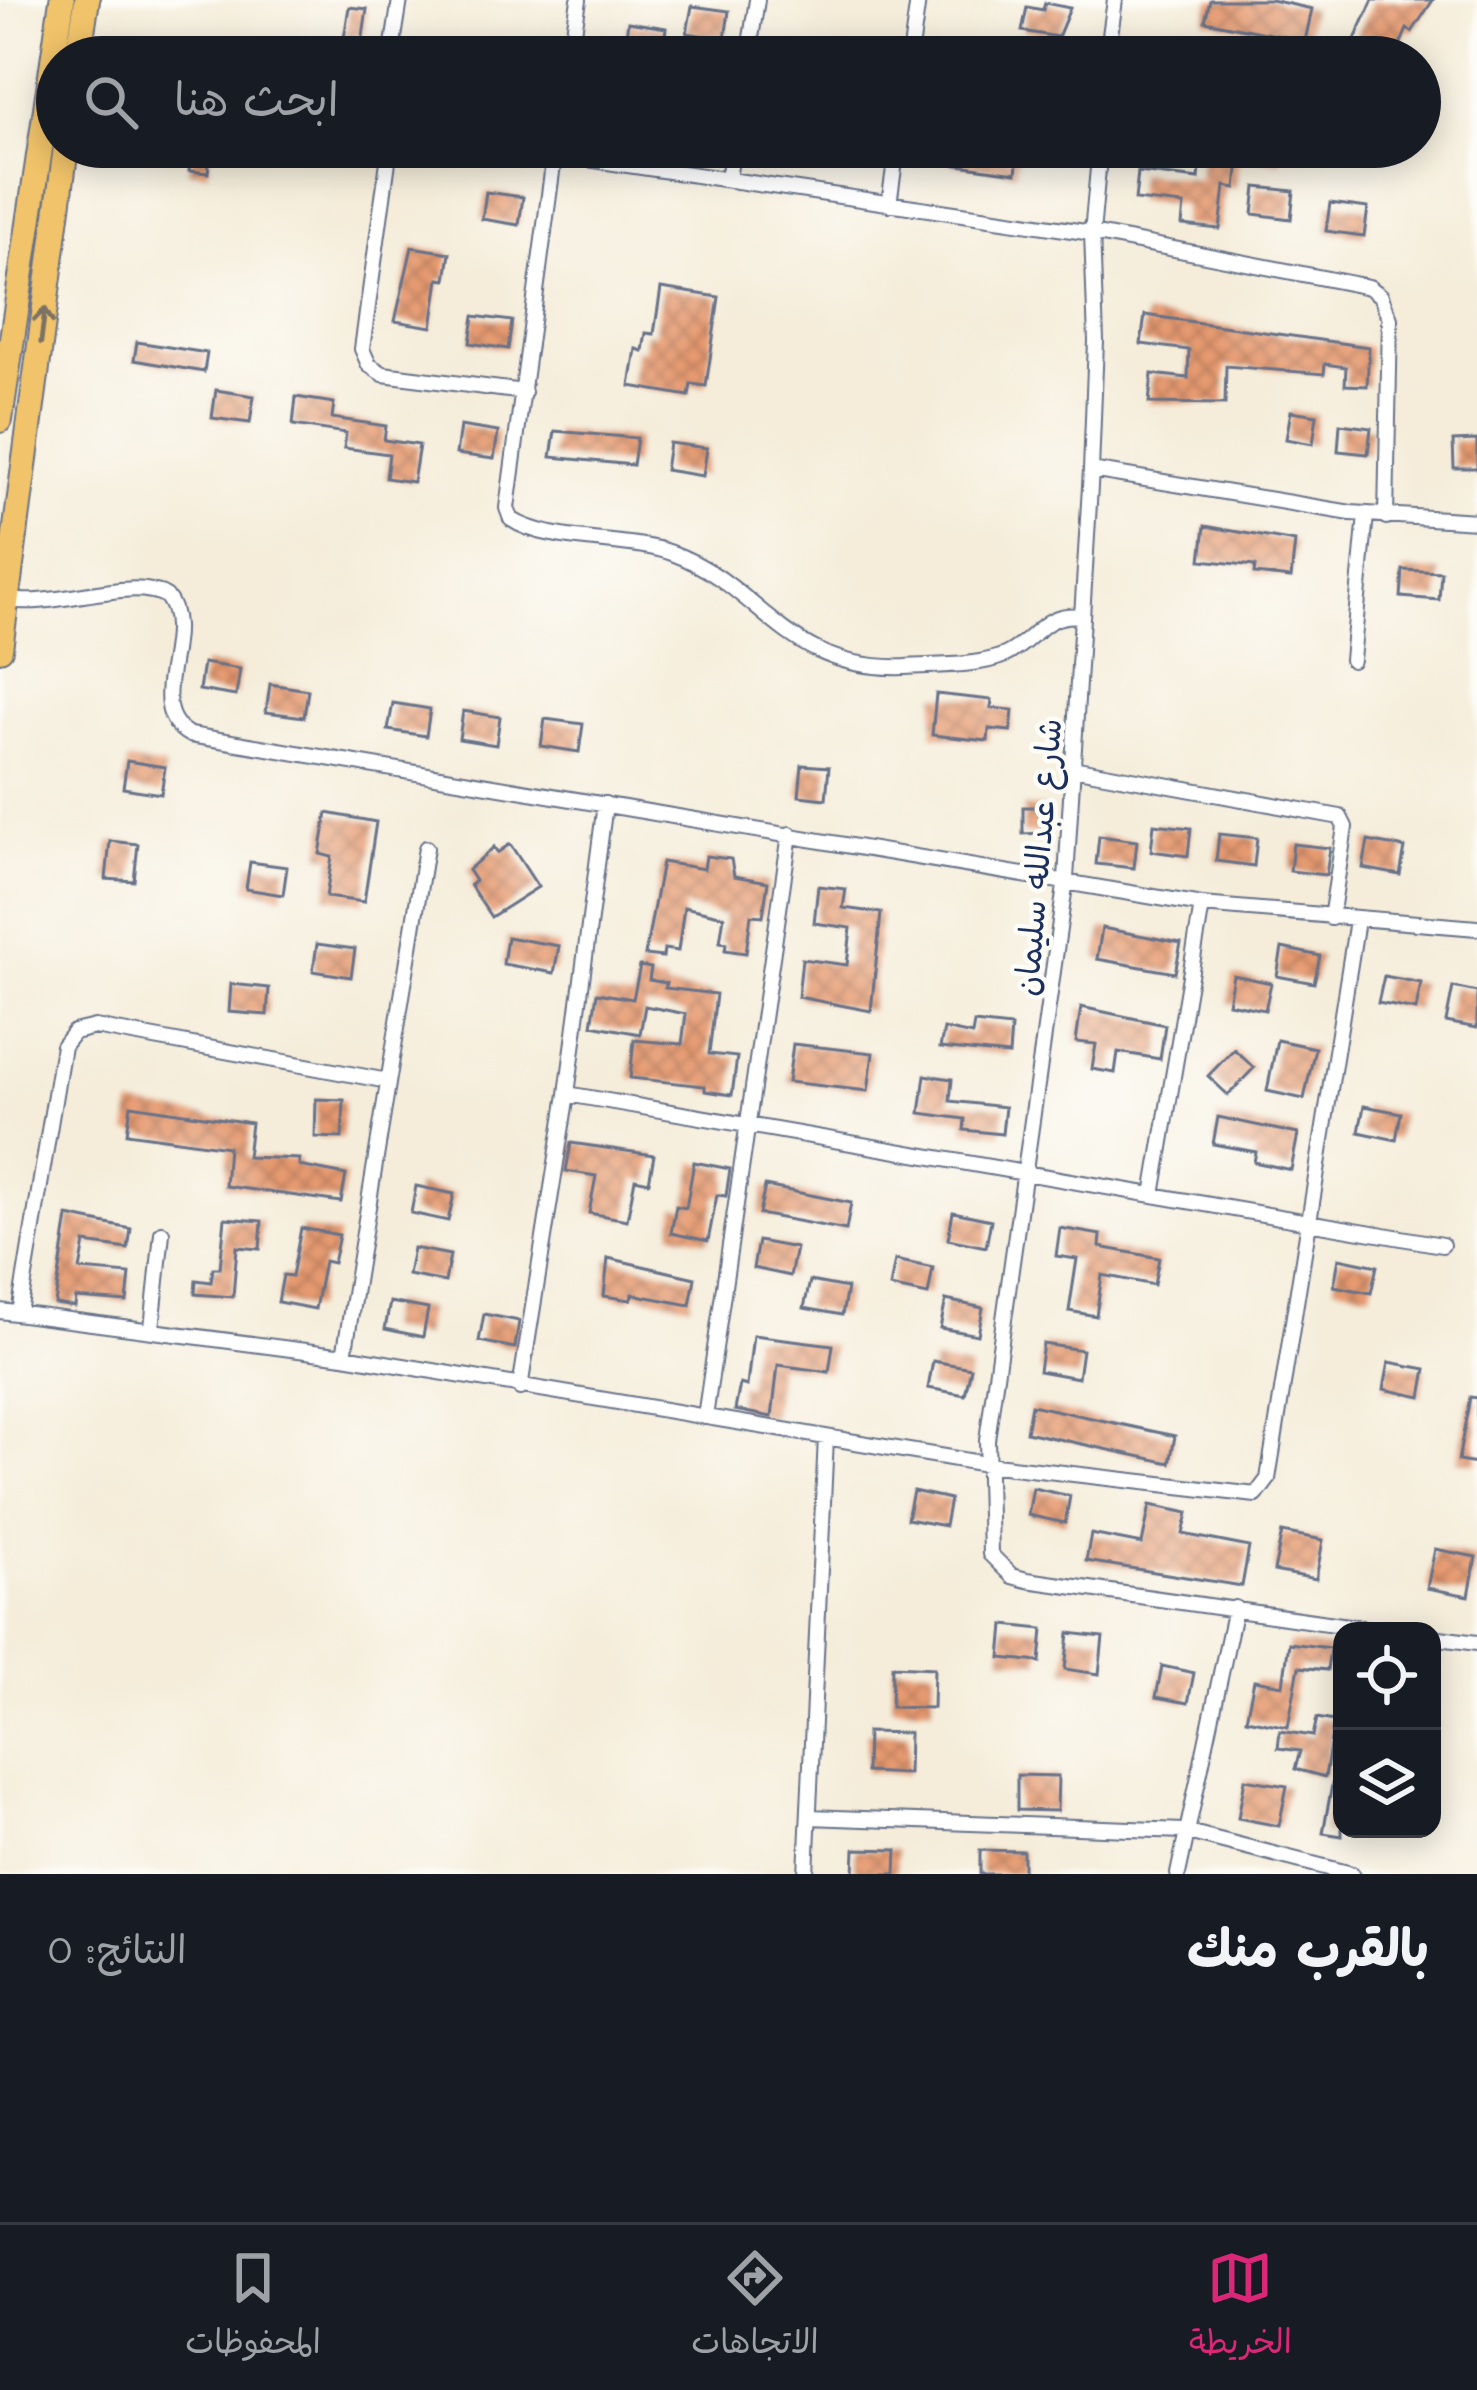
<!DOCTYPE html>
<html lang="ar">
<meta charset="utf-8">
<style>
:root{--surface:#171b24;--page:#20242c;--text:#f1f3f6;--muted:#9ea1a6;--line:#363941;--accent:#db2777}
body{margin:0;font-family:Mali,"Playpen Sans Arabic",sans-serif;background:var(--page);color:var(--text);direction:rtl}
.controls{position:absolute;right:36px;bottom:36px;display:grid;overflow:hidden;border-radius:24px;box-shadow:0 6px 30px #0003}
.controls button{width:108px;height:108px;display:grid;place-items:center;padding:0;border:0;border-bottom:3px solid var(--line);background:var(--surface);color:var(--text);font:60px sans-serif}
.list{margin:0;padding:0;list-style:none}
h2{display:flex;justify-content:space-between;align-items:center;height:156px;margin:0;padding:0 48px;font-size:51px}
h2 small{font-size:39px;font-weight:400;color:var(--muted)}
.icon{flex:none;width:66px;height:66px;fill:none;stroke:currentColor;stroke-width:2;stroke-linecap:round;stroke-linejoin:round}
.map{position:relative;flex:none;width:1477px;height:1874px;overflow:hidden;direction:ltr}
.search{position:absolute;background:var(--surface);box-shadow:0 6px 30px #0003;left:36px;right:36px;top:36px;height:132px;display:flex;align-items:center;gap:30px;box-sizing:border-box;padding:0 42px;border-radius:66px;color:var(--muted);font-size:45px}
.sheet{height:348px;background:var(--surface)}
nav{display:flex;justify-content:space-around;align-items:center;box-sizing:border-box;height:168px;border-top:3px solid var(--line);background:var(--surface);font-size:33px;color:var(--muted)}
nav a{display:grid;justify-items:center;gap:6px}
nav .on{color:var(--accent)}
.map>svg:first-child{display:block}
</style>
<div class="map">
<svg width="1477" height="1874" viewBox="0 0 1477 1874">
<defs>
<pattern id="building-cross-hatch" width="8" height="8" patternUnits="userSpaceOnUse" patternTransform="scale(3)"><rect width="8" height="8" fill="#e69a6f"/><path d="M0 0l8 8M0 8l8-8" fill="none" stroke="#ba7e5e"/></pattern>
</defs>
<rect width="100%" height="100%" fill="#fdfcf7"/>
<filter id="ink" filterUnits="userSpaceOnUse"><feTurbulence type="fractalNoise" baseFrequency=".00833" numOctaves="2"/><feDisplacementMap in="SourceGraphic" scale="24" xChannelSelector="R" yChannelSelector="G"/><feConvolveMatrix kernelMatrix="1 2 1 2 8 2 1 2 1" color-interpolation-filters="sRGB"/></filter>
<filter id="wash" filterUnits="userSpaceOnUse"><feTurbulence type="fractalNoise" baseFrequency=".004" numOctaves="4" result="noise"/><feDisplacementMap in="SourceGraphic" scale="48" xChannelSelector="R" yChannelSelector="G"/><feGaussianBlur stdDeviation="2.7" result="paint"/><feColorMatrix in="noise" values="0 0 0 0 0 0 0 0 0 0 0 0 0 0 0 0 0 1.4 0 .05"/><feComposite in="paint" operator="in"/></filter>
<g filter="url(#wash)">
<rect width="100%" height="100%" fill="#f5edda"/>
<g id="blocks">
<!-- building -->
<path fill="url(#building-cross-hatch)" d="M1210,0H1271L1312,9L1305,41L1205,21Z
M1373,0H1433L1412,32L1407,29L1395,57H1347Z
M1045,3L1070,8L1058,37L1022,31L1027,7L1043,10Z
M692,6L729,11L725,39L687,33Z
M349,7L367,9L360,57H341Z
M628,22L666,28L662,55L624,49Z
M510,41L560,49L559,57H508Z
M192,147H211L208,173L189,171Z
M954,147H1019L1016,173L951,164Z
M1234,147H1282L1280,162L1233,155Z
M1201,156L1239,160L1236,188L1225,186L1220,229L1182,225L1184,205L1135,200L1138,172L1199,179Z
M1256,187L1294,191L1291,219L1253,214Z
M486,192L523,197L519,225L482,219Z
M1330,203L1368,208L1364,236L1326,231Z
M412,247L450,253L446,280L439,279L432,327L395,321Z
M661,288L719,297L706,386L691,384L689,396L630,386L636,349L643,351L646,333L654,334Z
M1145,315L1369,347L1367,386L1345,385L1346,367L1325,364L1324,374L1226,366L1225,404L1149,403L1152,374L1188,378L1189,350L1141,344Z
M474,316L512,321L508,349L470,343Z
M137,342L207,353L204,372L134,360Z
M216,390L254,396L250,423L212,418Z
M296,397L334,403L332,418L386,426L384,440L419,445L413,482L386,478L389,454L344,448L346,433L293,425Z
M1291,411L1317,415L1313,444L1286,439Z
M1340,424L1371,428L1368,454L1338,451Z
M460,426L498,432L494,459L456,454Z
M555,431L637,438L633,465L551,457Z
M1477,440V468H1454L1453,441Z
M669,443L707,448L703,476L665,470Z
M1205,526L1295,542L1291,578L1254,574L1255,566L1201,560Z
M1403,570L1441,572L1439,600L1401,597Z
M203,663L240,669L236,696L199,690Z
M270,684L308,690L304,717L266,712Z
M936,694L992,700L991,708L1013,710L1011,731L989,729L988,741L932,735Z
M393,703L430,709L426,736L388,730Z
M463,711L500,717L496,745L459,739Z
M545,719L583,724L579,752L541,746Z
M127,761L165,767L161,794L123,788Z
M802,765L829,767L826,799L799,796Z
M1023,807H1041L1042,833L1023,834Z
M327,813L376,822L364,902L326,897L332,857L320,854Z
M1154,824L1191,828L1188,856L1151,851Z
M1219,834L1257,838L1254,866L1216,861Z
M1099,836L1137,841L1134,868L1096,864Z
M110,841L138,844L134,881L106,879Z
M1368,841L1405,848L1400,875L1363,868Z
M510,844L538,887L491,917L470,885L475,881L468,870L494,847L497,853Z
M1293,844L1330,848L1326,875L1290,871Z
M706,856L731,859L734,876L768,882L763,916L751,915L746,953L725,950L726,943L720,942L724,916L684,907L678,951L664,949L663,957L645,955L662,862L704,869Z
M250,862L287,867L283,895L246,889Z
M818,886L846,889L843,908L881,913L871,1011L798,997L802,959L847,965L851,928L814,923Z
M1102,928L1181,943L1175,973L1097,959Z
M507,937L559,946L554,973L503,964Z
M317,944L355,949L351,977L313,971Z
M1282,948L1320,956L1314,983L1277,976Z
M640,966L651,968L649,980L666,983L665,988L716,994L709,1054L737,1057L732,1095L705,1091V1086L630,1078L634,1040L682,1044L686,1014L645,1006L640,1034L592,1025L597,993L633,999Z
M1233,975L1271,983L1265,1010L1228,1003Z
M1384,976L1421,983L1416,1010L1378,1003Z
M231,984L269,988L267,1015L229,1012Z
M1453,987L1477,992V1028L1446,1022Z
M1081,1007L1165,1025L1160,1059L1118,1052L1115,1073L1092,1069L1096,1044L1076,1042Z
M974,1023L1011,1027L1009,1055L940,1048L944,1029L972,1035Z
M1277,1040L1315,1048L1304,1099L1267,1091Z
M793,1044L873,1053L868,1091L788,1082Z
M1234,1049L1254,1068L1228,1095L1208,1076Z
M925,1075L952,1079L950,1101L1005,1107L1002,1134L964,1130L965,1119L920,1113Z
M316,1099L344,1100L342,1138L315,1137Z
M131,1105L251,1123L247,1157L299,1159V1166L346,1175L341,1202L225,1186L228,1147L127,1133Z
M1364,1106L1401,1113L1396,1140L1359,1132Z
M1218,1117L1298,1134L1291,1170L1254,1162L1256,1152L1213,1144Z
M571,1143L654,1155L649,1182L635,1179L627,1220L589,1213L596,1176L566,1171Z
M694,1162L730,1169L726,1196L717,1195L708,1241L671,1233L676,1206L686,1208Z
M416,1186L454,1194L448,1221L411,1213Z
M765,1186L851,1203L846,1230L759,1214Z
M953,1212L991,1220L986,1247L948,1239Z
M68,1216L131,1229L128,1249L85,1243L80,1270L130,1274L127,1302L76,1298L75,1307L55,1304Z
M225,1218L262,1221L260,1249L237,1247L233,1297L195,1294L196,1280L211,1282L213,1268H220Z
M301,1228L339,1235L333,1263L324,1261L315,1309L278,1302L283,1275L292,1276Z
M1060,1228L1101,1235L1100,1247L1159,1258L1154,1285L1102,1275L1096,1316L1069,1311L1077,1259L1056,1256Z
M758,1241L796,1248L790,1276L753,1268Z
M413,1248L450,1255L445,1282L408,1275Z
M608,1258L695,1278L690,1305L632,1294L631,1300L604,1296Z
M1339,1258L1377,1266L1371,1293L1334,1286Z
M895,1260L933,1268L928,1295L890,1287Z
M810,1281L847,1288L842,1315L804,1308Z
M946,1300L983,1308L978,1335L940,1328Z
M390,1302L428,1309L423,1337L385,1329Z
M484,1314L519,1321L515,1348L479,1341Z
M753,1335L833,1345L829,1372L778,1365L772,1417L735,1410L740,1384L747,1386Z
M1043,1344L1082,1350L1078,1378L1039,1371Z
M933,1361L971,1368L965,1395L928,1388Z
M1389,1362L1426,1369L1421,1397L1384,1389Z
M1470,1397L1477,1398V1464L1458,1461Z
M1031,1405L1175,1436L1170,1463L1026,1432Z
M1033,1488L1070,1496L1065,1523L1028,1515Z
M913,1491L950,1499L945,1526L907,1519Z
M1150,1505L1188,1513L1183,1534L1249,1547L1242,1586L1086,1561L1091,1534L1142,1544Z
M1282,1532L1323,1540L1316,1579L1274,1571Z
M1435,1549L1476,1557L1469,1596L1427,1588Z
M1004,1625L1043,1629L1040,1662L1001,1658Z
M1069,1633L1103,1637L1099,1674L1065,1669Z
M1289,1643L1330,1648L1327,1670L1299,1667L1288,1727L1246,1719L1254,1680L1283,1685Z
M892,1666L934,1668L933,1708L891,1707Z
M1162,1666L1194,1673L1188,1703L1156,1697Z
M1317,1718L1334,1721L1325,1777L1295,1769L1300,1751L1278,1748L1280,1731L1313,1736Z
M867,1732L909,1733L908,1774L866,1772Z
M1335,1769L1342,1770V1836L1323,1833Z
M1017,1775L1058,1776L1057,1811L1017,1810Z
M1245,1779L1287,1786L1279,1826L1238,1818Z
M855,1849L897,1850L896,1874H854Z
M980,1850L1023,1851V1874H980Z"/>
</g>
</g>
<g filter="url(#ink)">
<use href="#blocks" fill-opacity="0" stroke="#677289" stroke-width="3"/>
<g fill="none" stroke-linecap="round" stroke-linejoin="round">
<!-- minor casing -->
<g stroke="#677289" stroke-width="18">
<path id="minor" d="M391,57L400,0
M570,57L579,0
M748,57L757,0
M910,57L918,0
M1107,57L1115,0
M390,147L362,349L369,365L383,374L524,392
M505,147L1092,233L1369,287L1381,296L1390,319L1386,517
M1100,147L1092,233L1096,341L1091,470L1066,879L987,1440L990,1554L1012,1576L1027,1580L1383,1631
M555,150L507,508L511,519C547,544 627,537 672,553C763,586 782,671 905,667C935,665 977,667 1005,655C1036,641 1042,611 1082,616
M728,179L733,147
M889,204L897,147
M1091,470L1351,513L1477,521
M7,600C59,608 130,576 166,596C198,635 139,708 190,735L1202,905L1477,928
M1352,660L1366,515
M1072,768L1340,817L1345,827L1331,918
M567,1094L1442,1245
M1153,1195L1202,905
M0,1311L344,1356L986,1464L1256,1495L1268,1479L1357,920
M19,1313L63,1046L74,1032L95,1027L388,1081
M152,1328L162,1233
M344,1356L426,848
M520,1388L567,1094L605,804
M705,1417L790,834
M1432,1637L1477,1643
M809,1817L1184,1831L1352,1874
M806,1874L826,1437
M1178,1874L1235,1608"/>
</g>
<!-- trunk casing -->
<g stroke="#677289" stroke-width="28">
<path id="trunk" d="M78,57L87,0
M0,420L62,0
M0,649L66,147"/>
</g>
<!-- minor -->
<use href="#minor" stroke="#fff" stroke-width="14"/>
<!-- trunk -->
<use href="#trunk" stroke="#f1c36a" stroke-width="24"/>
</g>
<!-- one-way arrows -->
<defs><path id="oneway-shaft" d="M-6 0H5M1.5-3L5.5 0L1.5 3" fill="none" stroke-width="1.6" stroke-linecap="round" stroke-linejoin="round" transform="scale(3)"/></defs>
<use stroke="#7b7263" href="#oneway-shaft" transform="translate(43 325) rotate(-83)"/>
</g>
<g text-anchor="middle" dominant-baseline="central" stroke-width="9" stroke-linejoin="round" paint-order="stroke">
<!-- street labels -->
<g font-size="33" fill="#1b2f5e" stroke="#fdfcf7">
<text transform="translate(1036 857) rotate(-85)">شارع عبدالله سليمان</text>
</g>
</g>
</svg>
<div class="controls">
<button><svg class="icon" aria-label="locate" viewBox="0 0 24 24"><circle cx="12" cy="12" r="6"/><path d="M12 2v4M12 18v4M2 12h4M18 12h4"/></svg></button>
<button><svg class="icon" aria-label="layers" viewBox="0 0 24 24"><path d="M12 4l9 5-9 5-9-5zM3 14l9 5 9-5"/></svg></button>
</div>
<div class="search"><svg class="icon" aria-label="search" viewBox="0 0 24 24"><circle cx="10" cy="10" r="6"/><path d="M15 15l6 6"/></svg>ابحث هنا</div>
</div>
<section class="sheet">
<h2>بالقرب منك<small>النتائج: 0</small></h2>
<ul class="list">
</ul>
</section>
<nav>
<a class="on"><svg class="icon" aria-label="map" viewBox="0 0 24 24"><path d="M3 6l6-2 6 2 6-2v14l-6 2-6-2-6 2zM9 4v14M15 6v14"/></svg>الخريطة</a>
<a><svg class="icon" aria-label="directions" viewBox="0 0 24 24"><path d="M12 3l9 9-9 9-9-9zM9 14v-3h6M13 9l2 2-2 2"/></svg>الاتجاهات</a>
<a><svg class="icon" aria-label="saved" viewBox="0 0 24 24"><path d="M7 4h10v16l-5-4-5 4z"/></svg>المحفوظات</a>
</nav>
